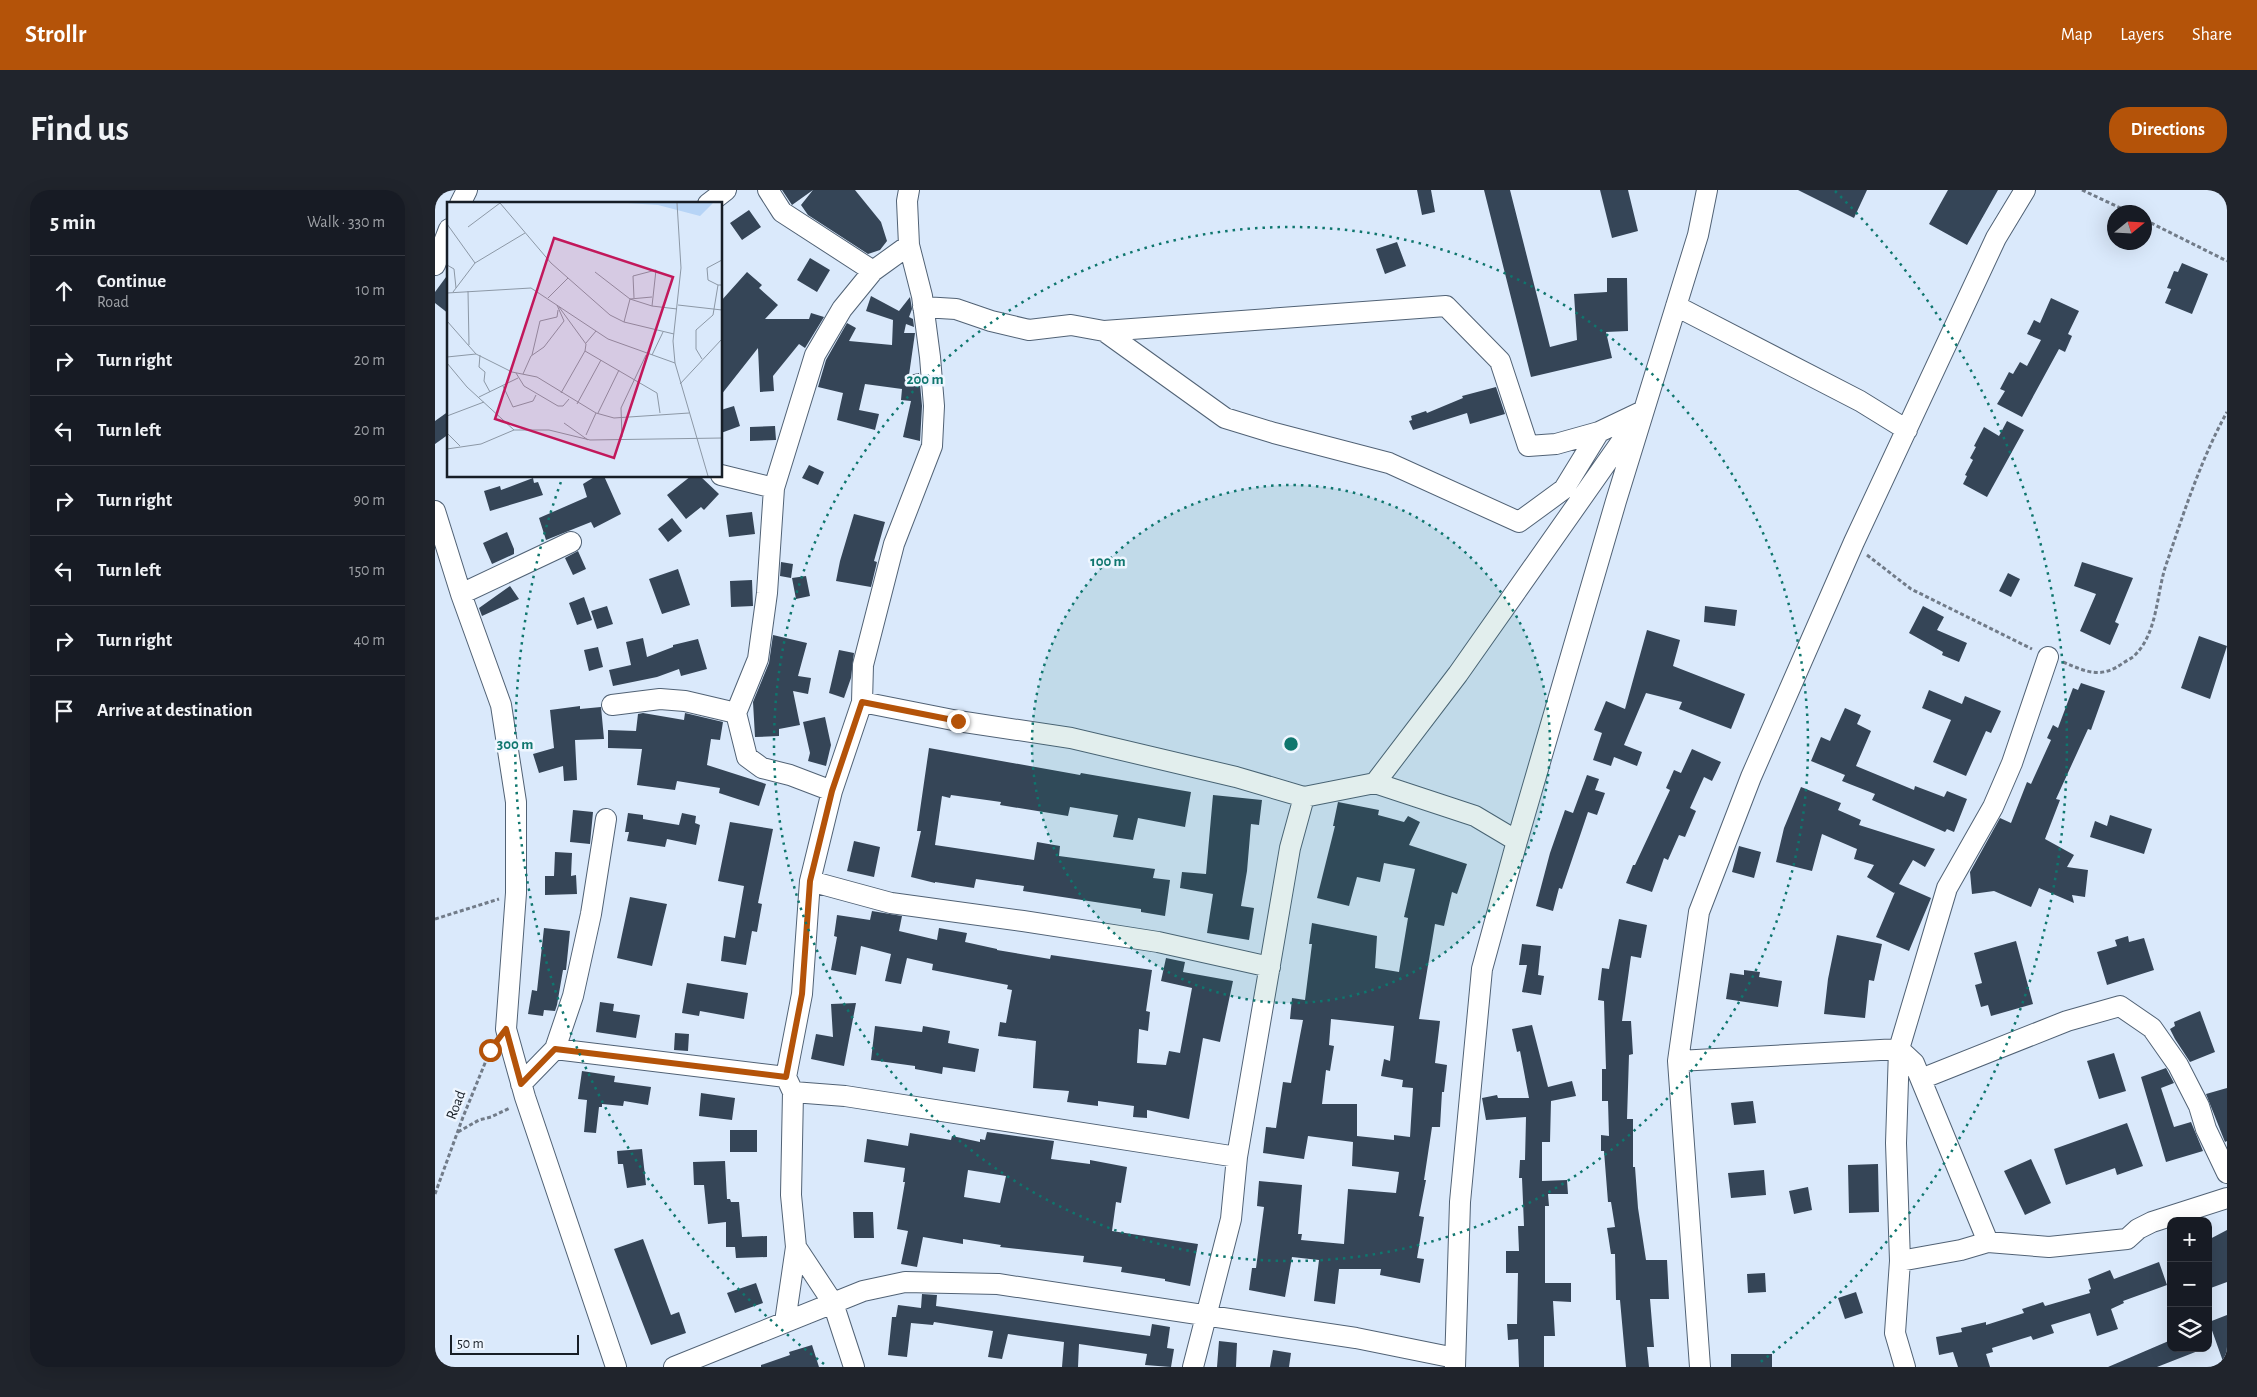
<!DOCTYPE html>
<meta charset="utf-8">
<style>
:root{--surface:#171b24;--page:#20242c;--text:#f1f3f6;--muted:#9ea1a6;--line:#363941;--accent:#b45309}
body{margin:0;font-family:"Alegreya Sans",sans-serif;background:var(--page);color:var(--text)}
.controls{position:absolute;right:15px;bottom:15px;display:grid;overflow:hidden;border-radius:10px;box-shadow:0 5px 20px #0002}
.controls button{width:45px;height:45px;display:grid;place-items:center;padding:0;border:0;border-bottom:1px solid var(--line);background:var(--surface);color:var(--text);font:25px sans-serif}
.compass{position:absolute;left:1672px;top:15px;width:45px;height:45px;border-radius:50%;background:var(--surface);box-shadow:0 5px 20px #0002;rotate:72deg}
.scale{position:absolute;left:15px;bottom:12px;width:129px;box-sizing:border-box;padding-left:5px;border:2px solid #171e26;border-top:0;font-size:14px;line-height:18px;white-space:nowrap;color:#171e26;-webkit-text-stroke:4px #eef6ff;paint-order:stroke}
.stop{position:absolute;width:15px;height:15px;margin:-11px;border:4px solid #b45309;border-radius:50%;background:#fff}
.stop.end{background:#b45309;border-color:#fff;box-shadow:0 1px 5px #0008}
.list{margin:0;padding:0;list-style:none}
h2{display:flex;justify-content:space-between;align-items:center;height:65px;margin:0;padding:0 20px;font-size:21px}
h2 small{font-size:16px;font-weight:400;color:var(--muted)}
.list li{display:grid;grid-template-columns:32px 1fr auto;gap:15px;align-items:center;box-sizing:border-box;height:70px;padding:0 20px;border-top:1px solid var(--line)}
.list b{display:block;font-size:19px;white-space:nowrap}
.list p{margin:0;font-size:16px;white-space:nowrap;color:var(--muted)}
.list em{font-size:16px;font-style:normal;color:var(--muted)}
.icon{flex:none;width:28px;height:28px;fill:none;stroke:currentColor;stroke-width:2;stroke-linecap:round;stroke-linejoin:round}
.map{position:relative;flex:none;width:1792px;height:1177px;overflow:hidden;border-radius:20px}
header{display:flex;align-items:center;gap:30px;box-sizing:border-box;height:70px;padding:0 25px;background:var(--accent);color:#fff}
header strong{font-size:24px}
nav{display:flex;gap:28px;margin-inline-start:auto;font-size:18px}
.intro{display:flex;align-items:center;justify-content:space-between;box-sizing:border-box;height:120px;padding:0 30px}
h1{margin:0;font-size:35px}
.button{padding:12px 22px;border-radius:20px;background:var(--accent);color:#fff;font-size:18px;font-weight:700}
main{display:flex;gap:30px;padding:0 30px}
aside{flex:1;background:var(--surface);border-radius:20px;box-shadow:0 5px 20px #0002}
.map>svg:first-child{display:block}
</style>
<header>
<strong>Strollr</strong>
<nav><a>Map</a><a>Layers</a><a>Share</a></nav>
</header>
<div class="intro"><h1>Find us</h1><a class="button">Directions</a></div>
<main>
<aside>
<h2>5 min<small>Walk · 330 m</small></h2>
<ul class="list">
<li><svg class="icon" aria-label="ahead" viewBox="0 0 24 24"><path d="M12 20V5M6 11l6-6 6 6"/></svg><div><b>Continue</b><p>Road</p></div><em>10 m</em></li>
<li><svg class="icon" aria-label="right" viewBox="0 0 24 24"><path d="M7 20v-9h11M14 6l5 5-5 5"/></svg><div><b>Turn right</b></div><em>20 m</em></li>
<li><svg class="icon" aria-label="left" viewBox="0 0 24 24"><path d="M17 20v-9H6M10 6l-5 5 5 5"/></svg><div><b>Turn left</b></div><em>20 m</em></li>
<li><svg class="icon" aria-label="right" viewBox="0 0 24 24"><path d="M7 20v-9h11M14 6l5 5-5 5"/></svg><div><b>Turn right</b></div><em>90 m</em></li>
<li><svg class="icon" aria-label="left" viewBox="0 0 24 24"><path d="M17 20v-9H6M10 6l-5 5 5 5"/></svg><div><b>Turn left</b></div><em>150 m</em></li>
<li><svg class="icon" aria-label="right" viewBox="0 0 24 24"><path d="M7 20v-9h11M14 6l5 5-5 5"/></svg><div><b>Turn right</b></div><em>40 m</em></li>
<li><svg class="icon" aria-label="arrive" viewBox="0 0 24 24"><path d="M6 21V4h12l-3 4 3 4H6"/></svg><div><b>Arrive at destination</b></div></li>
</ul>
</aside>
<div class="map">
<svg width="1792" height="1177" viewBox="0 0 1792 1177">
<rect width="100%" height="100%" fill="#dae9fb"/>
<!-- building -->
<path fill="#354557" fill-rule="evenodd" d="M347,0H378L357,15Z
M378,0H420L446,32L452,51L445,60L433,64L373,25L366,15Z
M982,0H996L1000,22L987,25Z
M1049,0H1075L1115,157L1142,150L1139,104L1172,102V88H1192L1193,141L1171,142L1177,168L1096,187Z
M1165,0H1193L1203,41L1177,48Z
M1363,0H1432L1419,28Z
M1513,0H1563L1532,55L1494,34Z
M314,20L326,37L307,50L295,33Z
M962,52L971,76L950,84L941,59Z
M375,68L395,80L382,102L362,90Z
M1747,73L1773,84L1757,124L1730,113L1736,99L1732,98L1739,81L1743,82Z
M312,82L327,95L324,98L343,115L330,129H374L376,123L389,127L370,158L364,154L338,186L339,201L325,202L323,158L286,205V111Z
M14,83V124L0,113V102Z
M436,106L464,121L475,107L477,119L474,127L478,129L479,137L471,134L469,143H480L474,185L484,183L487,216L485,251L468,247L476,211L466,210L467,199L430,194L424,220L444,224L440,240L402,230L408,203L383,197L391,170L412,133L421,138L414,151L457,155L458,130L431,121Z
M1616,108L1644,121L1633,144L1637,146L1630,162L1624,159L1587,227L1562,214L1570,201L1565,199L1574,182L1578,184L1585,172L1592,176L1606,150L1592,144L1599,130L1605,133Z
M1061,197L1070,224L1035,234L1032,223L978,240L974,231L977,230L976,226L991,221L992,223L1028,208L1027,206Z
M299,216L305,236L286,243V220Z
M14,221V244L0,254V231Z
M1572,231L1589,240L1552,307L1528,294L1532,286L1530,285L1538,270L1535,268L1541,257L1539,256L1549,237L1564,246Z
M340,236L341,250L315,251V237Z
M374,275L389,282L383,295L367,288Z
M161,286H169L186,324L159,338L156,332L111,350L104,328L152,307L148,294Z
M256,286H265L284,304L269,320L266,317L251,329L232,305Z
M98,288L99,293L103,292L108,305L55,321L49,301L65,296L66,300Z
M317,322L320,344L294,347L291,325Z
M419,324L450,332L439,371L442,372L436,397L401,391L405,371Z
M237,328L247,341L233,352L223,339Z
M72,342L79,359V364L57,374L48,353Z
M143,361L151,379L138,385L130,368Z
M346,372L358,374L356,388L345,386Z
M1647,372L1698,388L1680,432L1684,434L1675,455L1645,441L1661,404L1639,396Z
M243,379L255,415L227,424L214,389Z
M1573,383L1585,389L1576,407L1564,401Z
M371,386L375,406L361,409L357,388Z
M317,390L318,416L296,417L295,391Z
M75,396L84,409L47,426L44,418Z
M149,407L157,430L142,435L134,413Z
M172,416L178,434L162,439L156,421Z
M1270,416L1302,420L1300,436L1269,432Z
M1488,416L1509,427L1502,440L1532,453L1524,472L1507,465L1508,462L1474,443Z
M1212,440L1245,450L1238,476L1310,504L1296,539L1244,519L1247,512L1211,503L1189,555L1207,562L1202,576L1179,567L1176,576L1158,570L1167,543L1159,540L1171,511L1190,519Z
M338,445L372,453L363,486L376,488L373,504L358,501L365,535L344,539V546L320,547L318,512L334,473Z
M1764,446L1792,456L1775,509L1746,498Z
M208,448L212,467L238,457V455L263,449L272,479L246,486L244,479L222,487L178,496L174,480L196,475L191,452Z
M163,457L168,477L154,481L149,460Z
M404,460L419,463L416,488L409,508L394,503Z
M1646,493L1670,501L1656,540L1653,539L1621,609L1625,610L1610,649L1639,665L1632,677L1653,680L1650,707L1637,705L1639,713L1604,698L1596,717L1559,701L1537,704L1535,682L1565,628L1576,633L1592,592L1596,594L1616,550L1612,548L1618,535L1623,538L1638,498L1643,500Z
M1494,500L1527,514L1530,506L1566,521L1556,543L1551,541L1531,586L1498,572L1516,530L1487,518Z
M145,516V519L166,517L169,549L140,550L142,590L129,591L128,576L104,583L98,564L119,558L115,520Z
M1410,518L1426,525L1422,534L1436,541L1421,576L1479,600L1480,596L1509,607L1512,601L1532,609L1519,642L1512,639L1510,642L1437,610L1440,604L1407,591L1410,585L1376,571L1386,547L1395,551Z
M208,523L249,530L250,523L288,532L285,550L276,549L272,575L331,594L324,616L284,603L285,598L242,591L240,600L202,595L207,559L173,558V540L201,541L203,524Z
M390,527L396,555L391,576L373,571L375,563L368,532Z
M494,558L645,585L646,583L756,602L750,637L703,628L698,650L678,647L683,625L635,617L633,626L565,615L566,612L516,605L515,608L507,606L500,655L599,670L602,652L625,656L624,666L720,679L718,688L735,690L730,726L706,722V719L588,701L589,696L541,689L539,698L500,692V693L476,687L486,641H482Z
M1257,559L1286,572L1277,591L1269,587L1255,618L1261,621L1250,647L1244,645L1233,670L1229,668L1217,702L1191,693L1198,675H1200L1235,600L1231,598L1239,580L1246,583Z
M1152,585L1164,589L1160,600L1170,603L1162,625L1153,622L1127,699L1124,698L1118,721L1101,716L1115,663L1130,620L1138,623Z
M1366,597L1406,613L1403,620L1426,630L1424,635L1500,659L1490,677L1478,670L1464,694L1496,708L1474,761L1441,747L1460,702L1459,703L1432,687L1439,675L1419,669L1422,659L1387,644L1377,681L1341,672L1349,638Z
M778,605L827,610L824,635L816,634L812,681L806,716L819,718L814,750L772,743L778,704L745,698L747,682L771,684Z
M903,612L944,620L943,625L969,632L973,626L985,632L974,655L1032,674L1022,704L1017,702L1009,736L1000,734L984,829L1005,831L1000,873L1012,875L1009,902H1007L1005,937H997L989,990H991L984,1026L989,1027L982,1068L989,1069L985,1093L945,1085L946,1079H904L900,1114L879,1111L884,1070L857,1067L850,1107L814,1100L817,1078H821L829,1017L822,1016L824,991L867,995L863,1044H867L866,1050L909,1054L913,999L961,1003L964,982L917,976L918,952L873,946L869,969L828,963L831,937L841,938L848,892L856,893L868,830L855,829L857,808L870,810L877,754H874L877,733L942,746L940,778L964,782L973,728L969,727L980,679L949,673L945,692L922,687L914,716L882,708L900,636H898ZM896,829L959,836L955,871L949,869L946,886L968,890L967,897L978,898L975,947L959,945V950L922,946V914H887L891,880L895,881L899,856L894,855Z
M138,620L158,622L155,654L135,652Z
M193,623L208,625V629L244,635L247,623L261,626L260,633L265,635L261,655L232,649L230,657L192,651L194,642H190Z
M1675,625L1717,639L1709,664L1655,647L1660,631L1672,636Z
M295,632L338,639L323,713L327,714L322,742L317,741L311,775L286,771L289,746L300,748L309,696L283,691Z
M419,651L445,657L439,687L412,681Z
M1304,656L1326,662L1319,688L1297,682Z
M120,662L137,663L136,686L141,685L142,704L110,705V686H119Z
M195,707L232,714L217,776L182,768Z
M437,721L467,726L464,741L502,750L504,738L532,743L530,752L562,759V760L615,769L616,765L717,780L711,821L715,822L713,841L704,839L702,873L731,875L734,861L745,863L757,798L726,791L731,768L750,772L748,782L798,791L785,852L768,848L754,929L712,920V928L698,927L699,916L663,911V916L632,912L634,901L598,898L601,851L563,846L565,832L571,833L577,800L572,799L573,795L497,780L498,774L472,768L466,794L450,791L456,764L426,756L421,785L396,780L402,747L399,746L402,725L435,730Z
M1184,729L1212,735L1206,768L1196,766L1187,831H1196L1198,864L1194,865L1192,929H1198V977H1200L1203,1018L1211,1070H1232L1234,1109H1215L1219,1157H1212L1214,1177H1191L1185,1110H1181L1180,1064H1176L1172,1038L1180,1037L1176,1012H1173L1169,961H1166V945L1174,946L1173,911H1167V879H1171L1169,811L1163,810L1167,778L1174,779Z
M109,738L135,741L131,780H128L122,815L120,821L109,820L108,826L93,824L97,800L102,801Z
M1402,745L1447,754L1439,791L1434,790L1430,828L1389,824L1393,789Z
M1693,746L1694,752L1709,748L1719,780L1672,795L1662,762L1682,756L1680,750Z
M1581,751L1598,814L1556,826L1553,815L1546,817L1540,795L1547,793L1539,763Z
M1087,754L1106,756L1103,785L1109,786L1106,805L1087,802L1092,775H1084Z
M1309,780L1325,782L1324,787L1347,791L1343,817L1291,809L1295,783L1309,785Z
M252,793L313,803L309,829L265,821L264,826L247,823Z
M165,812L179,814L178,821L205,825L201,848L161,842Z
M421,813L409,876L376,869L381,844L398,847L396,814Z
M1765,821L1780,862L1755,872L1740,849L1735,839L1740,836L1739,832Z
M1097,835L1113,897L1137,891L1141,906L1116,911L1115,952H1107V991L1132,990L1133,1004H1113L1114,1016H1110V1093H1136V1112L1118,1111L1120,1146H1109V1177H1084L1083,1149L1073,1150L1072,1134H1082L1083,1083H1071V1061H1084L1083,1036H1089L1087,988H1084L1085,970H1090L1091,927L1051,930L1047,908L1062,905L1063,908H1094L1085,861L1082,862L1077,839Z
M440,836L487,842L488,836L515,841L513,853L544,859L540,882L508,877L507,884L480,879V876L436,870Z
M240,843L254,844L253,861L239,860Z
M1679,863L1691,901L1664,909L1652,871Z
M1731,878L1739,893L1726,898L1739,937L1756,932L1768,961L1731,972L1706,887Z
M147,881L180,886L179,892L216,897L213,915L189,911L188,916L167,914V917H164L161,943L149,942L152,910L143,909Z
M1792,898V951L1790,952L1771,904Z
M266,903L300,908L297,930L264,926Z
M1318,911L1321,933L1299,935L1296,913Z
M1692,933L1708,976L1682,985L1680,978L1631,995L1619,959Z
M295,940H322V962H295Z
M552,942L619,951L616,969L655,974V970L692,977L686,1013L681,1012L677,1041L763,1054L755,1096L730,1091V1089L686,1082L687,1077L648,1072L649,1066L565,1057L566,1055L528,1049V1054L488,1047L482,1077L466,1074L473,1041L462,1039L470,992H468L470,978L429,972L432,949L473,956L475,943L516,950L517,946L545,952V949L550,950ZM533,980L571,986L565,1013L529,1007Z
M207,959L211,995L192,998L188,974H183L182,961Z
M1596,969L1616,1013L1590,1025L1569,981Z
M290,971L292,1009H295L296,1012H304L307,1047L332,1046V1067L301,1068L300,1057H291V1032L273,1034L269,995H259L258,972Z
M1443,974L1444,1022L1414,1023L1413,975Z
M1329,980L1331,1005L1296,1008L1293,983Z
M1373,997L1377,1020L1359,1024L1354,1001Z
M418,1022H438L439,1048H419Z
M1792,1040V1092L1773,1099V1050Z
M208,1049L236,1125L244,1122L251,1143L216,1155L179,1059Z
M1724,1072L1732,1095L1688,1111L1689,1113L1676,1119L1683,1139L1662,1146L1655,1123L1616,1135L1619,1143L1598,1150L1596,1146L1557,1158L1558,1162L1551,1164L1555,1177H1523L1518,1162L1504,1165L1501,1147L1527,1142L1526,1138L1551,1132V1135L1589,1123L1587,1119L1608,1112L1610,1116L1655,1103L1654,1100L1656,1099L1653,1089L1675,1080L1679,1089Z
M1330,1083L1331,1102L1313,1103L1312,1084Z
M321,1093L328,1113L300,1123L292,1103Z
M1421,1102L1428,1123L1410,1129L1403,1108Z
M487,1104L502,1105L501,1116L715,1146L717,1134L735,1137L732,1158L739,1159L736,1177L710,1175L712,1164L644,1154L643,1177H627L629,1152L573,1144L567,1169L553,1167L558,1141L499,1132L498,1135L476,1133L472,1167L453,1165L457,1127H461L463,1115L486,1118Z
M1792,1125V1177H1790L1774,1132Z
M1736,1150V1158L1768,1159L1722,1177H1673Z
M784,1151L802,1153L801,1177H782Z
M377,1155L384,1177H326V1175L355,1165L354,1162Z
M838,1160L856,1163L854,1177H835Z
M1296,1164H1337V1177H1296Z"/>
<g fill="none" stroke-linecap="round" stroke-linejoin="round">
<!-- minor casing -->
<g stroke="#516275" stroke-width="22">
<path id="minor" d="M333,0L347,22L438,81
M25,14L32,0
M273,14L291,0
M0,75L14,39
M1241,116L1425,211L1472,240
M488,117L521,119L556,131L594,140L636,135L669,141L790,228L839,243L954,273L1084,332L1129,299L1164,242L1206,222
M669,141L1011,116L1065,171L1093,256L1121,254L1164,242
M286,285L339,298
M0,321L26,404L66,515L81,612V703L71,839L90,907L181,1177
M26,404L136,352
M1613,467L1577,573L1558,617L1512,698L1464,859L1461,953L1465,1071L1526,1060L1553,1052L1614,1057L1692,1049L1703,1039L1717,1032L1792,1008
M427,512L523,531L636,548L801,587L869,607L940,593L1023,484L1198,235
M177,515L225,509L250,511L301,523
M940,593L1040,626L1082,651
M397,601L355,585L327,578L312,567L301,523L323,469L332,403L339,298L380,165L407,119L438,81L474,55
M375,691L456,713L588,731L723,752L835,777
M120,859L351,887
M1243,871L1464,859L1479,873L1553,1052
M1486,889L1632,831L1685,816L1717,838L1743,875L1764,916L1771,939L1792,983
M86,894L120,859L138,806L156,724L171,629
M358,902L410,906L802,967
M1465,1071L1460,1143L1470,1177
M350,1132L361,1057
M239,1177L428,1101L470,1092L563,1094L921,1148L1020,1168
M419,1177L398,1113L361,1057L356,1005L358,902L351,887L367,804L375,691L397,601L427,512L428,475L459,354L497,256L499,216L495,167L487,106L474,55L472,11L474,0
M758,1177L796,1029L802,967L855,658L869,607
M1020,1177L1025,1012L1047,779L1082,651L1181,311L1263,45L1272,0
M1265,1177L1243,871L1264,722L1316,587L1419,352L1561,48L1590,0"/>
</g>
<!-- path -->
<path stroke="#717b88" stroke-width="3" stroke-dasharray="4 2.5" stroke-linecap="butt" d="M1647,0L1694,22
M1710,30L1792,71
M1432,365L1476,399L1597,459
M1628,472C1652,482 1666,489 1688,473C1691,471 1695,469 1698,467C1722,445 1721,408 1730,378C1748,325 1765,271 1792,222
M0,729L64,709
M23,942L44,930L56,927L75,918
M0,1004L28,927L57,856"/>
<!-- minor -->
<use href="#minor" stroke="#fff" stroke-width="20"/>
</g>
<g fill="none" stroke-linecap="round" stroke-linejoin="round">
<!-- route -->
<path stroke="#b45309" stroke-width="6" d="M55,860L71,839L86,894L120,859L351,887L367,804L375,691L397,601L427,512L523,531"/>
</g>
<!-- distance rings -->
<circle cx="856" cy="554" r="259" fill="#0f766e" fill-opacity=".12"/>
<g fill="none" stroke="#0f766e" stroke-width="2.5" stroke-dasharray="2.5 5">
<circle cx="856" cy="554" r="259"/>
<circle cx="856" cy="554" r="517"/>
<path d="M389 1174A776 776 0 0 1 127 289M1400 1A776 776 0 0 1 1323 1174"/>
</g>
<g text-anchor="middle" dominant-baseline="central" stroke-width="5" stroke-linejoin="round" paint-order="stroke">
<!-- street labels -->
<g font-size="15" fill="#171e26" stroke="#eef6ff">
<text transform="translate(21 915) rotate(-69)">Road</text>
</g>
</g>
<!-- overview -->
<g transform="translate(12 12)">
<rect width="275" height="275" fill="#dae9fb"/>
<path d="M180,1H266L253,14L211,3Z" fill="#b6d4f6"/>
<path fill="none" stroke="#8c98a6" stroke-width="1" d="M53,1L104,61L163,113L177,120L227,132M230,1L234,66L226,139L228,161L261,274M0,22L28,61M21,25L53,1M0,63L7,67L9,86M148,70L183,97L205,104L209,68L186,74L187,96M271,83L261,78L260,66L275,58M21,89L22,143M6,90L28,61L78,31M0,91L84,86L161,137L228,161M101,96L121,76M231,103L275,108M205,104L230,107M112,105L139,142L138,149L114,191M0,119L29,152L65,170L90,175L149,211L167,216L242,211M177,120L183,97L205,95M139,141L149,129M138,149L210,191L213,211M33,153L32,165L38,170L37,179L43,190M85,153L93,119L110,115L111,108M205,153L216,130M0,155L29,152M255,157L249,147V128L266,113L271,83H275M0,161L20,185L67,228M69,171L77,184L111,204H116L122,197M76,172L84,154L97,145L117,119L110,103M233,182L275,137M56,184L66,205L86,199L89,193M32,195L71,176M130,202L154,158M151,211L172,168M0,214L37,200M117,221L141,238M0,231L13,244M139,233L149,211M175,235L174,206L199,153M0,247L34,242L67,228H102L143,238L275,236"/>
<path fill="#c2185b" fill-opacity="0.15" stroke="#c2185b" stroke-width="2.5" d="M107,36L226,75L167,256L48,217Z"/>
<rect width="275" height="275" fill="none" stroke="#171e26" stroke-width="2.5"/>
</g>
<circle cx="856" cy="554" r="8" fill="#0f766e" stroke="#eef6ff" stroke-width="2.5"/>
<g font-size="15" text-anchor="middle" font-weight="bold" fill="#0f766e" stroke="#eef6ff" stroke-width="5" stroke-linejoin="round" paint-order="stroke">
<text x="490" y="194">200 m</text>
<text x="673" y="376">100 m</text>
<text x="80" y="559">300 m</text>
</g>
</svg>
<div class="controls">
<button>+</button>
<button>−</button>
<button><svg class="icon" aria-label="layers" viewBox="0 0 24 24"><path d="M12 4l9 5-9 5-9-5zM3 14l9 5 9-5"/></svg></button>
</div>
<svg class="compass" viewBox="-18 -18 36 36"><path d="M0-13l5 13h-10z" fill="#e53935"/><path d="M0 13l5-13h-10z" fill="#9ea1a6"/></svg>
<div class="scale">50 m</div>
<div class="stop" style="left:55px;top:860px"></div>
<div class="stop end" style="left:523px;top:531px"></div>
</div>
</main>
